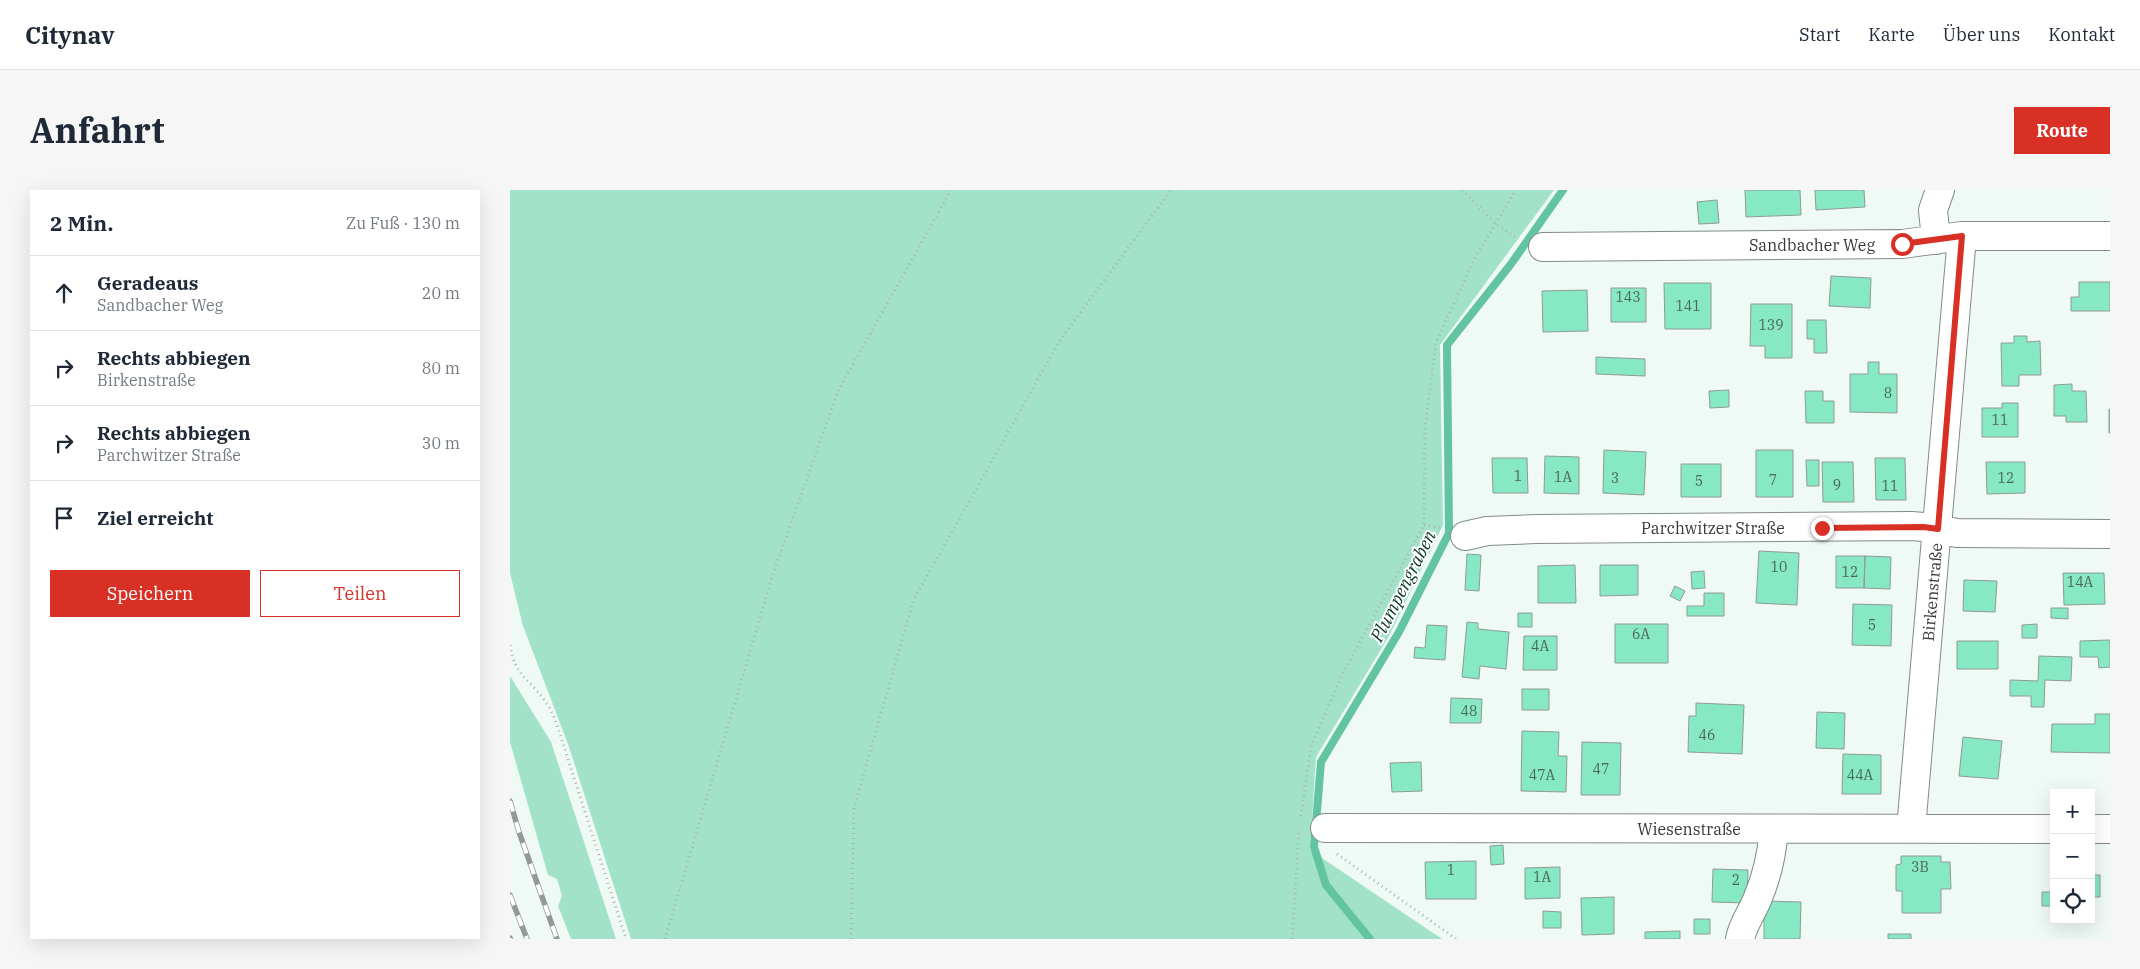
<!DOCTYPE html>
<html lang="de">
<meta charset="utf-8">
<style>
:root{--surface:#fff;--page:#f6f6f7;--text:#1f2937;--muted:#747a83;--line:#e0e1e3;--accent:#d93025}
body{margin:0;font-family:"IBM Plex Serif",serif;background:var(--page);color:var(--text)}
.controls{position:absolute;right:15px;bottom:15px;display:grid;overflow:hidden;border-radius:0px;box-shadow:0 5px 20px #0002}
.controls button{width:45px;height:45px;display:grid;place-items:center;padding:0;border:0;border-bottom:1px solid var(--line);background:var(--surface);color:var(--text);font:25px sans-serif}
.stop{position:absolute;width:15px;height:15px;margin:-11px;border:4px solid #d93025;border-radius:50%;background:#fff}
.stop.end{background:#d93025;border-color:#fff;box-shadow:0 1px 5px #0008}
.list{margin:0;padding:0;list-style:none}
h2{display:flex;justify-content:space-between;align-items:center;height:65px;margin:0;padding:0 20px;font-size:21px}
h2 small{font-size:16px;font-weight:400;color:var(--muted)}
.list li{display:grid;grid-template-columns:32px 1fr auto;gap:15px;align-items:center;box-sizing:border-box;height:75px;padding:0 20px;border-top:1px solid var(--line)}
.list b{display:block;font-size:19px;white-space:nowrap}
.list p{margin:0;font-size:16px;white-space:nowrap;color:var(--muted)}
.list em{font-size:16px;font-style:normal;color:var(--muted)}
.actions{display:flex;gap:10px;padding:15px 20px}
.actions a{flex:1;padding:11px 0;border:1px solid var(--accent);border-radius:0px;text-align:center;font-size:18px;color:var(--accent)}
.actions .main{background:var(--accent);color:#fff}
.icon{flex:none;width:28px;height:28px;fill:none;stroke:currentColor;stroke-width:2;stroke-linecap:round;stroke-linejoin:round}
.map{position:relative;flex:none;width:1600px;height:749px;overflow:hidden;border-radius:0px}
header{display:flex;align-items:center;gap:30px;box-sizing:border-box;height:70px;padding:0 25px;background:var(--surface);border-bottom:1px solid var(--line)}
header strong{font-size:24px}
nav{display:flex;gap:28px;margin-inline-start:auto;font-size:18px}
.intro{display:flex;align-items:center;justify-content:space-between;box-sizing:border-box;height:120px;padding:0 30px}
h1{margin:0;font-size:35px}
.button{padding:12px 22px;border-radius:0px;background:var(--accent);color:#fff;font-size:18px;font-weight:700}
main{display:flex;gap:30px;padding:0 30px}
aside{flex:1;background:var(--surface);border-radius:0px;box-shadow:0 5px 20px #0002}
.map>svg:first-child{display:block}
</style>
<header>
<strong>Citynav</strong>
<nav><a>Start</a><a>Karte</a><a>Über uns</a><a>Kontakt</a></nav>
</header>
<div class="intro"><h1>Anfahrt</h1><a class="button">Route</a></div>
<main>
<aside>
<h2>2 Min.<small>Zu Fuß · 130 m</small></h2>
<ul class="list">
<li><svg class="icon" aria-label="ahead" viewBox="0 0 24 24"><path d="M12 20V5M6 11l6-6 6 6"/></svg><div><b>Geradeaus</b><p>Sandbacher Weg</p></div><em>20 m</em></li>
<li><svg class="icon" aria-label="right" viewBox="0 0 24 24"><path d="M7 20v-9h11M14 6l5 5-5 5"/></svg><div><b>Rechts abbiegen</b><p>Birkenstraße</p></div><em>80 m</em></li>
<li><svg class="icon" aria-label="right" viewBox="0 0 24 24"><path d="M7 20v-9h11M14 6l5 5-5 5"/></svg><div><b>Rechts abbiegen</b><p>Parchwitzer Straße</p></div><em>30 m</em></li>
<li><svg class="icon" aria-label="arrive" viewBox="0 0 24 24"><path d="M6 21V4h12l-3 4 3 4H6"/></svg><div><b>Ziel erreicht</b></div></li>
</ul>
<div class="actions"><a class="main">Speichern</a><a>Teilen</a></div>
</aside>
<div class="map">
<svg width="1600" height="749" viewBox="0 0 1600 749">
<rect width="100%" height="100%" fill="#eff9f5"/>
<!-- green -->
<path fill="#a2e2c9" d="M0,0H1044L930,155L933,335L879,446L806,567L800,660L932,749H121L58,554L13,436L0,383Z
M0,486L41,552L106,749H61L48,716L52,706L47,689L38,685L0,552Z"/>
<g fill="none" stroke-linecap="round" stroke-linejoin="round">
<!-- stream -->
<path stroke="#63c4a2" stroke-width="8" d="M860,749L816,695L804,657L811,572L889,442L939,343L937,155L1001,74L1053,0"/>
</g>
<!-- building -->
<path fill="#87e8c4" stroke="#909a96" d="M1235,0H1290L1291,25L1236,27Z
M1305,0H1354L1355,17L1306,20Z
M1207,10L1209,33L1189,34L1187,12Z
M1321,86L1361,88L1360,118L1319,116Z
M1569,92H1600V121H1561V107H1569Z
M1154,93H1201V139H1155Z
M1101,98H1136V132H1101Z
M1077,100L1078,141L1033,142L1032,101Z
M1241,114H1282V168H1255V156H1240Z
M1297,130H1316L1317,163H1304V149H1297Z
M1504,146H1517V152L1530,151L1531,185H1509V196H1492L1491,153H1504Z
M1086,167L1135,169V186L1086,184Z
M1358,172H1369V184H1387V223L1340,222V184H1358Z
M1562,194V201H1576L1577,232H1556V226H1544V195Z
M1219,200V217L1200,218L1199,201Z
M1295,201H1313V211H1324V233H1296Z
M1492,213H1508V247H1472V218H1492Z
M1599,219H1600V243H1599Z
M1094,260L1136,262L1134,305L1093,303Z
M1246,260H1283V307H1246Z
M1035,266L1069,267V304L1034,303Z
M982,268H1017L1018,303H983Z
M1365,268H1395L1396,310H1366Z
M1296,270H1309V296H1297Z
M1312,272H1343L1344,312H1313Z
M1476,272H1515V303L1477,304Z
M1171,274H1211V307H1171Z
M1249,361L1289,363L1287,415L1246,413Z
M957,364L971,365L969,401L955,400Z
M1326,366H1355L1354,398H1326Z
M1355,366L1381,367L1380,399L1354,398Z
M1065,375L1066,413H1028V376Z
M1090,375H1128V405L1090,406Z
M1194,381L1195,398L1182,399L1181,382Z
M1553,383H1594L1595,414L1554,415Z
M1454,390L1487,391L1485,422L1453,421Z
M1165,396L1175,401L1170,411L1160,406Z
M1194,403H1214V426H1177V416H1194Z
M1343,414L1382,415L1381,456L1342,455Z
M1541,418H1558V429L1541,428Z
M1008,423H1022V437H1008Z
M957,432L968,433V439L999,442L996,479L970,476L969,489L952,487Z
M1105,434H1158V473H1105Z
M1527,434V448H1512V435Z
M917,435L937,436L935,470L904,468L905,457L915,458Z
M1014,446H1047V480H1013Z
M1600,450V477L1589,478L1588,467H1570V451Z
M1447,451H1488V479H1447Z
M1529,466L1562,467L1561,491L1535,490L1534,517H1521V506H1500V490L1528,491Z
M1012,499H1039V520H1012Z
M941,508L972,509L971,533H940Z
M1186,513L1234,515L1232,564L1178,562L1179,526H1186Z
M1307,522L1335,523L1334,559L1306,558Z
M1585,524H1600V563L1541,562L1542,534H1585Z
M1012,541L1049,542L1048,566H1057L1056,602L1011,601Z
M1453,547L1492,551L1488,589L1449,586Z
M1072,552L1111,553L1110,605H1071Z
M1333,564L1371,565V604H1332Z
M911,572L912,601L882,602L880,573Z
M993,655L994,674L981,675L980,656Z
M1391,666H1431V672H1440L1441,699H1431V723H1392V701H1386V675L1391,674Z
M966,671V709H916L915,672Z
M1050,677V708L1015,709V678Z
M1203,679L1238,680L1237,713L1202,712Z
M1542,685L1544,716H1532V702H1542Z
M1581,685H1590V707H1581Z
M1104,707V744L1072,745L1071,708Z
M1254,711L1291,712L1290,749H1254Z
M1033,721L1051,722V738H1033Z
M1184,729H1200V744H1184Z
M1170,741V749H1135V742Z
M1378,744H1401V749H1378Z"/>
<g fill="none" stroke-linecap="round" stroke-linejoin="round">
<!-- minor casing -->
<g stroke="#828b87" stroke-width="30">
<path id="minor" d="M1426,50L1423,20L1430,0
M1033,57L1392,54L1452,46H1600
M955,346L977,341L1026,339L1401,336L1414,337L1447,343L1600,344
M815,638L1544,639
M1401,639L1452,46
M1581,639H1600
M1230,749C1233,734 1241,724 1247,710C1257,687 1262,664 1264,639"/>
</g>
<!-- path -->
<path stroke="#acb4b1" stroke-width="3" stroke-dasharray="1 4" stroke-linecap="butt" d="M952,0L985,33L1008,49
M914,335L931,338
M0,455C5,487 19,488 35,511C40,517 43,525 46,532L116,749
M791,626L801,556L833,483L914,335L915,238L926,152L965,68L1006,0
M827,664L946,749
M155,749L263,384L328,201L441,0
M341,749L344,618L403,411L550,150L661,0
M782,749L789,642"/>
<!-- minor -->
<use href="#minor" stroke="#fff" stroke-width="28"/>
<!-- rail casing -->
<g stroke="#929996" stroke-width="5.5">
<path id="rail" d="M0,611L9,642L47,749
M0,705L17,749
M0,748V749"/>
</g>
<!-- rail -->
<use href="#rail" stroke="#fff" stroke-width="4" stroke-dasharray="11" stroke-linecap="butt"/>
</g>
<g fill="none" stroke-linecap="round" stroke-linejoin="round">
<!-- route -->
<path stroke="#d93025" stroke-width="6" d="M1312,338L1414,337L1428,339L1452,46L1392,54"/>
</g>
<g text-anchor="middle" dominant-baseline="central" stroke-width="4" stroke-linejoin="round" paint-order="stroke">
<!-- number labels -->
<g font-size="14" fill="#4a665b">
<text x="1118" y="107">143</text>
<text x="1178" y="116">141</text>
<text x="1261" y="135">139</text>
<text x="1378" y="203">8</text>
<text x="1490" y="230">11</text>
<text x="1008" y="286">1</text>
<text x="1053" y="287">1A</text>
<text x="1105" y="288">3</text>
<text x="1496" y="288">12</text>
<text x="1263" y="290">7</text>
<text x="1189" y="291">5</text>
<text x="1327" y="295">9</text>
<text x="1380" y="296">11</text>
<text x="1269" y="377">10</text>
<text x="1340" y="382">12</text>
<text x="1570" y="392">14A</text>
<text x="1362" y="435">5</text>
<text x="1131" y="444">6A</text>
<text x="1030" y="456">4A</text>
<text x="959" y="521">48</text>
<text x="1197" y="545">46</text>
<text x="1091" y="579">47</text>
<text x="1032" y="585">47A</text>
<text x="1350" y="585">44A</text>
<text x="1410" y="677">3B</text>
<text x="941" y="680">1</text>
<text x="1032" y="687">1A</text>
<text x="1226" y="690">2</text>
</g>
<!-- street labels -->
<g font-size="16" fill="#363a38" stroke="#fff">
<text x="1302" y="55">Sandbacher Weg</text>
<text x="1203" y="338">Parchwitzer Straße</text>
<text transform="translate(1422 402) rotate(-85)">Birkenstraße</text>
<text x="1179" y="639">Wiesenstraße</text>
</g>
<!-- water labels -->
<g font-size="18" font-style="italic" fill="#0d392b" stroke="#fff">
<text transform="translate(893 396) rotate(-63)">Plumpengraben</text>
</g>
</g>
</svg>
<div class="controls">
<button>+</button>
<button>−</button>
<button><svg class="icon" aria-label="locate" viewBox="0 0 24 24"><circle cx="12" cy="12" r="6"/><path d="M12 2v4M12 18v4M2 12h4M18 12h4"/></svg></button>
</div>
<div class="stop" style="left:1392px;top:54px"></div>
<div class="stop end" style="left:1312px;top:338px"></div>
</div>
</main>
